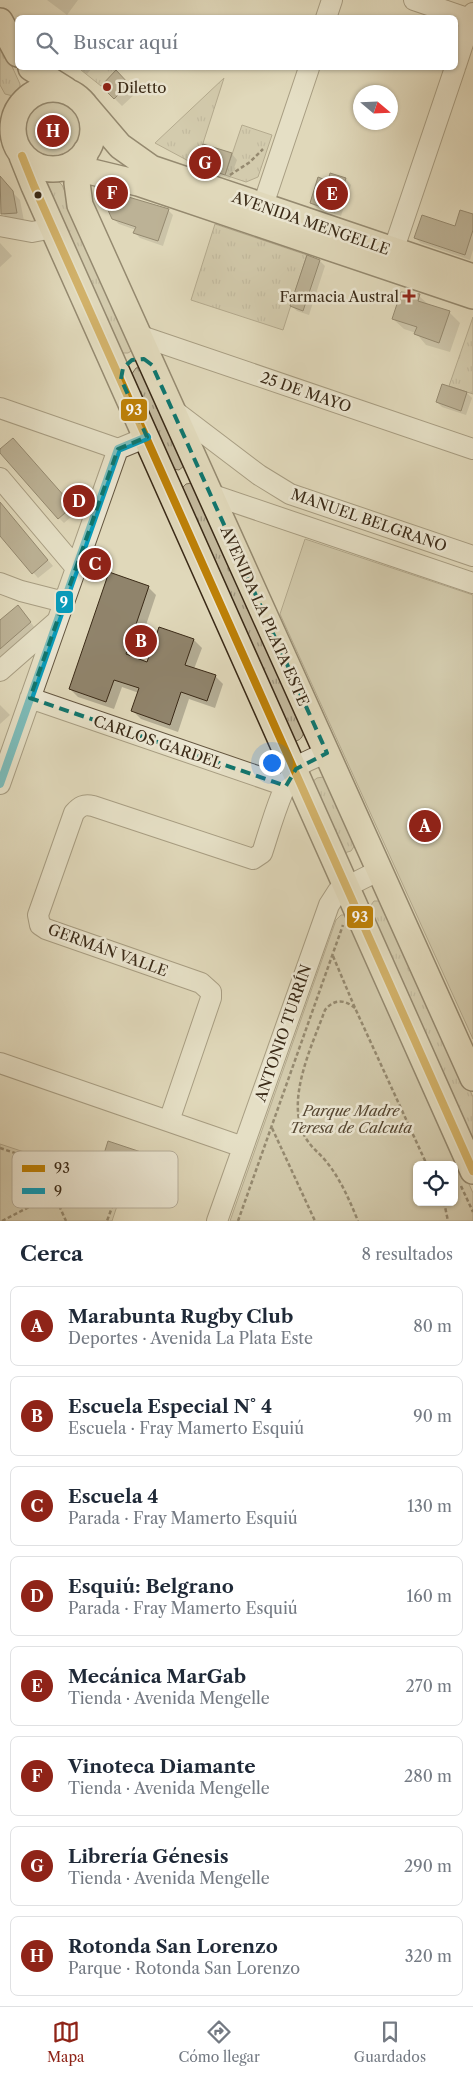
<!DOCTYPE html>
<html lang="es">
<meta charset="utf-8">
<style>
:root{--surface:#fff;--page:#f2f2f3;--text:#1f2937;--muted:#747a83;--line:#e0e1e3;--accent:#8f2418}
body{margin:0;font-family:"Libre Caslon Text",serif;background:var(--page);color:var(--text)}
.controls{position:absolute;right:15px;bottom:15px;display:grid;overflow:hidden;border-radius:8px;box-shadow:0 1px 4px #0004}
.controls button{width:45px;height:45px;display:grid;place-items:center;padding:0;border:0;border-bottom:1px solid var(--line);background:var(--surface);color:var(--text);font:25px sans-serif}
.compass{position:absolute;left:353px;top:85px;width:45px;height:45px;border-radius:50%;background:var(--surface);box-shadow:0 1px 4px #0004;rotate:109deg}
.you{position:absolute;left:271px;top:762px;width:18px;height:18px;margin:-12px;border:4px solid #fff;border-radius:50%;background:#1a73e8;box-shadow:0 0 0 8px #1a73e833}
.badge{display:grid;place-items:center;width:32px;height:32px;border-radius:50%;background:var(--accent);color:#fff;font-size:16px;font-weight:700}
.pin{position:absolute;translate:-50% -50%;border:2px solid #fff;box-shadow:0 1px 5px #0006}
.list{margin:0;padding:0;list-style:none}
h2{display:flex;justify-content:space-between;align-items:center;height:65px;margin:0;padding:0 20px;font-size:21px}
h2 small{font-size:16px;font-weight:400;color:var(--muted)}
.list li{display:grid;grid-template-columns:32px 1fr auto;gap:15px;align-items:center;box-sizing:border-box;height:80px;margin:0 10px 10px;padding:0 10px;border:1px solid var(--line);border-radius:8px}
.list b{display:block;font-size:19px;white-space:nowrap}
.list p{margin:0;font-size:16px;white-space:nowrap;color:var(--muted)}
.list em{font-size:16px;font-style:normal;color:var(--muted)}
.icon{flex:none;width:28px;height:28px;fill:none;stroke:currentColor;stroke-width:2;stroke-linecap:round;stroke-linejoin:round}
.map{position:relative;flex:none;width:473px;height:1221px;overflow:hidden}
.search{position:absolute;background:var(--surface);box-shadow:0 1px 4px #0004;left:15px;right:15px;top:15px;height:55px;display:flex;align-items:center;gap:12px;box-sizing:border-box;padding:0 18px;border-radius:8px;color:var(--muted);font-size:19px}
.sheet{height:785px;background:var(--surface)}
nav{display:flex;justify-content:space-around;align-items:center;box-sizing:border-box;height:70px;border-top:1px solid var(--line);background:var(--surface);font-size:14px;color:var(--muted)}
nav a{display:grid;justify-items:center;gap:2px}
nav .on{color:var(--accent)}
.map>svg:first-child{display:block}
</style>
<div class="map">
<svg width="473" height="1221" viewBox="0 0 473 1221">
<defs>
<pattern id="grass-tufts" width="24" height="20" patternUnits="userSpaceOnUse" patternTransform="scale(1.25)"><rect width="24" height="20" fill="#c4ba9e"/><path d="M3 7l-1-3M5 7V3M7 7l1-3M15 17l-1-3M17 17v-4M19 17l1-3" fill="none" stroke="#a09780"/></pattern>
</defs>
<rect width="100%" height="100%" fill="#e0d8ba"/>
<filter id="stains"><feTurbulence type="fractalNoise" baseFrequency=".004" numOctaves="4"/><feColorMatrix values="0 0 0 0 .2 0 0 0 0 .09 0 0 0 0 .02 0 0 0 .5 -.17"/></filter>
<radialGradient id="worn" r=".72"><stop offset=".6" stop-color="#630" stop-opacity="0"/><stop offset="1" stop-color="#630" stop-opacity=".3"/></radialGradient>
<!-- grass -->
<path fill="url(#grass-tufts)" stroke="#7f725a" d="M0,40L20,84V90L13,96L5,94L0,85Z
M83,68H119L101,86L81,70Z
M224,78L196,165L155,143Z
M242,125L272,135L258,177L246,182L225,175Z
M53,180L58,181L62,185L134,341L133,350L128,353H121L46,184Z
M215,224L307,255L283,330L191,300Z
M473,317V394L449,386Z
M142,367L184,466L179,470L173,469L131,375L136,368Z
M192,483L304,731C303,737 300,741 294,741L182,488L186,484Z
M323,777L326,778L355,845L351,851L344,853L312,782L317,778Z
M374,901H381L388,907L473,1097V1148L368,909Z"/>
<!-- park -->
<path fill="#c4ba9e" stroke="#7f725a" fill-rule="evenodd" d="M20 129a33 33 0 1 1 66 0a33 33 0 1 1-66 0Z
M305,539L473,595V1039L280,614Z
M341,915H347L351,919L473,1193V1221H230L336,920ZM417,1165H454V1202H417Z
M0,1144L124,1185L112,1221H0Z"/>
<!-- shadow -->
<path fill="#0003" d="M47,0H78L67,15Z
M79,68H92L87,74Z
M116,72L136,93L122,106L102,86Z
M204,145L232,154L237,160L230,179L202,170L197,165Z
M331,175L346,179L351,185L341,216L317,208L311,203L329,182Z
M0,180L20,200L24,221L11,222L3,214Z
M168,210L173,215L163,246L140,238L135,233L136,230L119,224L113,219Z
M473,216V250L470,260L421,243L415,238L456,228Z
M0,243L12,256L0,267Z
M320,261L325,266L309,315L297,311L292,306Z
M419,296L430,306L449,312L460,323L450,352L426,345L416,333L404,329L393,319Z
M467,393L472,398L466,415L442,407L437,402Z
M18,445L77,512L64,523L59,518Z
M0,503L53,566L38,578L0,534Z
M148,587L156,595L135,658L148,663L194,640L202,648L194,669L215,676L223,684L215,708L189,699L178,732L141,719L133,711L139,693L122,687L114,709L78,697L70,689Z
M23,612L35,628L0,658V622Z
M0,705L10,715L0,724Z"/>
<!-- building -->
<path fill="#90846c" stroke="#3a2a17" d="M116,70L129,84L114,99L101,86Z
M203,144L232,153L225,175L196,165Z
M330,173L346,178L335,212L310,203L318,177L328,181Z
M0,176L13,191L17,213L1,214Z
M98,188L169,209L158,241L133,233L136,227L112,219Z
M460,210L473,214V230L465,255L414,238L422,215L455,226Z
M307,255L320,260L303,311L290,306Z
M401,292L420,294L418,301L450,311L439,343L414,334L417,327L392,319Z
M442,384L467,392L461,411L436,402Z
M13,438L73,506L58,519L0,453V449Z
M0,502L48,560L32,574L0,536Z
M109,572L149,586L126,654L147,662L159,627L194,639L185,665L216,675L207,701L181,692L170,725L131,711L139,688L114,680L106,702L69,689Z
M18,605L31,622L0,649V620Z
M108,1141L141,1152L135,1168L103,1157Z"/>
<g fill="none" stroke-linecap="round" stroke-linejoin="round">
<!-- minor casing -->
<g stroke="#645640" stroke-width="22">
<path id="minor" d="M414,0L473,20
M326,18L332,0
M456,65L473,13
M258,220L309,68
M0,226L32,232L53,228
M389,263L455,68
M138,335L473,449
M0,408L118,449
M172,409L259,475L290,494L473,556
M0,478L76,568
M210,494L473,583
M0,583L21,591L64,602
M0,671L56,622
M30,698L286,786
M0,784L118,449L147,437
M0,1063L243,1147
M169,1121L211,998V992L201,983L46,929L40,925L38,915L74,813C80,806 84,804 93,806L253,859L262,853C269,833 283,779 298,767C306,760 317,757 327,753
M217,1221L329,905L338,891L380,870"/>
</g>
<!-- major casing -->
<g stroke="#3a2a17" stroke-width="28">
<path id="major" d="M0,21L18,54
M31,68L66,90
M13 129a40 40 0 1 1 80 0a40 40 0 1 1-80 0Z
M85,105L120,146L151,168L473,277
M86,151L77,183L80,205L473,1078
M22,156L34,186L473,1171
M64,168L80,169L138,183L473,296"/>
</g>
<!-- path -->
<path stroke="#3a2a17" stroke-width="2.5" stroke-dasharray="4 2.5" stroke-linecap="butt" d="M230,175L250,162L263,149
M333,956L355,1008L427,1165
M355,1008C344,999 334,999 325,1010C312,1046 283,1104 307,1140C312,1148 319,1153 325,1160C340,1178 349,1199 358,1221
M272,1128L315,1221
M0,1148L119,1188L107,1221
M461,1186L473,1212
M444,1202L448,1221
M2,1221L54,1194L66,1221
M238,1221L343,925"/>
<!-- minor -->
<use href="#minor" stroke="#ebe6d2" stroke-width="20"/>
<!-- major -->
<use href="#major" stroke="#e0d8ba" stroke-width="25"/>
<!-- bus-1 casing -->
<g stroke="#ebe6d2" stroke-width="11">
<path id="bus-1" d="M22,156L34,186L473,1171"/>
</g>
<!-- bus-2 casing -->
<g stroke="#ebe6d2" stroke-width="11">
<path id="bus-2" d="M0,784L118,449L147,437"/>
</g>
<!-- bus-1 -->
<use href="#bus-1" stroke="#be8107" stroke-width="8"/>
<!-- bus-2 -->
<use href="#bus-2" stroke="#069cbc" stroke-width="8"/>
</g>
<!-- marked area -->
<path d="M0 0H473V1221H0ZM144,359L152,365L327,753L296,769L286,786L30,698L118,449L147,437L121,379L123,368L132,360Z" fill="#e0d8ba" fill-opacity=".55" fill-rule="evenodd"/>
<path fill="none" stroke="#0f766e" stroke-width="4" stroke-dasharray="10 6" stroke-linejoin="round" d="M144,359L152,365L327,753L296,769L286,786L30,698L118,449L147,437L121,379L123,368L132,360Z"/>
<!-- markers -->
<g fill="#8f2418" stroke="#ebe6d2" stroke-width="2">
<circle cx="107" cy="87" r="5"/>
<path d="M406.5 288.5h5v5h5v5h-5v5h-5v-5h-5v-5h5z"/>
</g>
<circle fill="#3a2a17" stroke="#ebe6d2" stroke-width="2" cx="38" cy="195" r="4.5"/>
<g text-anchor="middle" dominant-baseline="central" stroke-width="5" stroke-linejoin="round" paint-order="stroke">
<!-- poi labels -->
<g font-size="15" fill="#3a2a17" stroke="#ebe6d2" text-anchor="start">
<text x="117" y="87">Diletto</text>
<text x="399" y="296" text-anchor="end">Farmacia Austral</text>
</g>
<!-- street labels -->
<g font-size="15" fill="#3a2a17" stroke="#ebe6d2">
<text transform="translate(311 223) rotate(19)">AVENIDA MENGELLE</text>
<text transform="translate(306 392) rotate(19)">25 DE MAYO</text>
<text transform="translate(369 520) rotate(19)">MANUEL BELGRANO</text>
<text transform="translate(265 616) rotate(66)">AVENIDA LA PLATA ESTE</text>
<text transform="translate(158 742) rotate(19)">CARLOS GARDEL</text>
<text transform="translate(108 950) rotate(20)">GERMÁN VALLE</text>
<text transform="translate(283 1033) rotate(-71)">ANTONIO TURRÍN</text>
</g>
<!-- park labels -->
<g font-size="15" font-style="italic" fill="#564732" stroke="#ebe6d2">
<text x="351" y="1110">Parque Madre<tspan x="351" dy="17">Teresa de Calcuta</tspan></text>
</g>
</g>
<!-- legend -->
<rect x="12" y="1151" width="166" height="57" rx="8" fill="#ebe6d2" stroke="#b6ae9a" stroke-width="1"/>
<rect x="22" y="1165" width="23" height="7" fill="#be8107"/>
<rect x="22" y="1188" width="23" height="6" fill="#069cbc"/>
<g font-size="14" fill="#3a2a17">
<text x="54" y="1173">93</text>
<text x="54" y="1196">9</text>
</g>
<g stroke="#ebe6d2" stroke-width="2">
<rect x="120" y="398" width="28" height="24" rx="5" fill="#be8107"/>
<rect x="55" y="590" width="19" height="24" rx="5" fill="#069cbc"/>
<rect x="346" y="905" width="28" height="24" rx="5" fill="#be8107"/>
</g>
<g font-size="14" text-anchor="middle" font-weight="bold" fill="#fff">
<text x="134" y="415">93</text>
<text x="64" y="607">9</text>
<text x="360" y="922">93</text>
</g>
<rect width="100%" height="100%" filter="url(#stains)"/>
<rect width="100%" height="100%" fill="url(#worn)"/>
</svg>
<div class="controls">
<button><svg class="icon" aria-label="locate" viewBox="0 0 24 24"><circle cx="12" cy="12" r="6"/><path d="M12 2v4M12 18v4M2 12h4M18 12h4"/></svg></button>
</div>
<svg class="compass" viewBox="-18 -18 36 36"><path d="M0-13l5 13h-10z" fill="#e53935"/><path d="M0 13l5-13h-10z" fill="#747a83"/></svg>
<div class="you"></div>
<div class="pin badge" style="left:425px;top:826px">A</div>
<div class="pin badge" style="left:141px;top:641px">B</div>
<div class="pin badge" style="left:95px;top:564px">C</div>
<div class="pin badge" style="left:79px;top:501px">D</div>
<div class="pin badge" style="left:332px;top:194px">E</div>
<div class="pin badge" style="left:112px;top:193px">F</div>
<div class="pin badge" style="left:205px;top:163px">G</div>
<div class="pin badge" style="left:53px;top:131px">H</div>
<div class="search"><svg class="icon" aria-label="search" viewBox="0 0 24 24"><circle cx="10" cy="10" r="6"/><path d="M15 15l6 6"/></svg>Buscar aquí</div>
</div>
<section class="sheet">
<h2>Cerca<small>8 resultados</small></h2>
<ul class="list">
<li><span class="badge">A</span><div><b>Marabunta Rugby Club</b><p>Deportes · Avenida La Plata Este</p></div><em>80 m</em></li>
<li><span class="badge">B</span><div><b>Escuela Especial N° 4</b><p>Escuela · Fray Mamerto Esquiú</p></div><em>90 m</em></li>
<li><span class="badge">C</span><div><b>Escuela 4</b><p>Parada · Fray Mamerto Esquiú</p></div><em>130 m</em></li>
<li><span class="badge">D</span><div><b>Esquiú: Belgrano</b><p>Parada · Fray Mamerto Esquiú</p></div><em>160 m</em></li>
<li><span class="badge">E</span><div><b>Mecánica MarGab</b><p>Tienda · Avenida Mengelle</p></div><em>270 m</em></li>
<li><span class="badge">F</span><div><b>Vinoteca Diamante</b><p>Tienda · Avenida Mengelle</p></div><em>280 m</em></li>
<li><span class="badge">G</span><div><b>Librería Génesis</b><p>Tienda · Avenida Mengelle</p></div><em>290 m</em></li>
<li><span class="badge">H</span><div><b>Rotonda San Lorenzo</b><p>Parque · Rotonda San Lorenzo</p></div><em>320 m</em></li>
</ul>
</section>
<nav>
<a class="on"><svg class="icon" aria-label="map" viewBox="0 0 24 24"><path d="M3 6l6-2 6 2 6-2v14l-6 2-6-2-6 2zM9 4v14M15 6v14"/></svg>Mapa</a>
<a><svg class="icon" aria-label="directions" viewBox="0 0 24 24"><path d="M12 3l9 9-9 9-9-9zM9 14v-3h6M13 9l2 2-2 2"/></svg>Cómo llegar</a>
<a><svg class="icon" aria-label="saved" viewBox="0 0 24 24"><path d="M7 4h10v16l-5-4-5 4z"/></svg>Guardados</a>
</nav>
